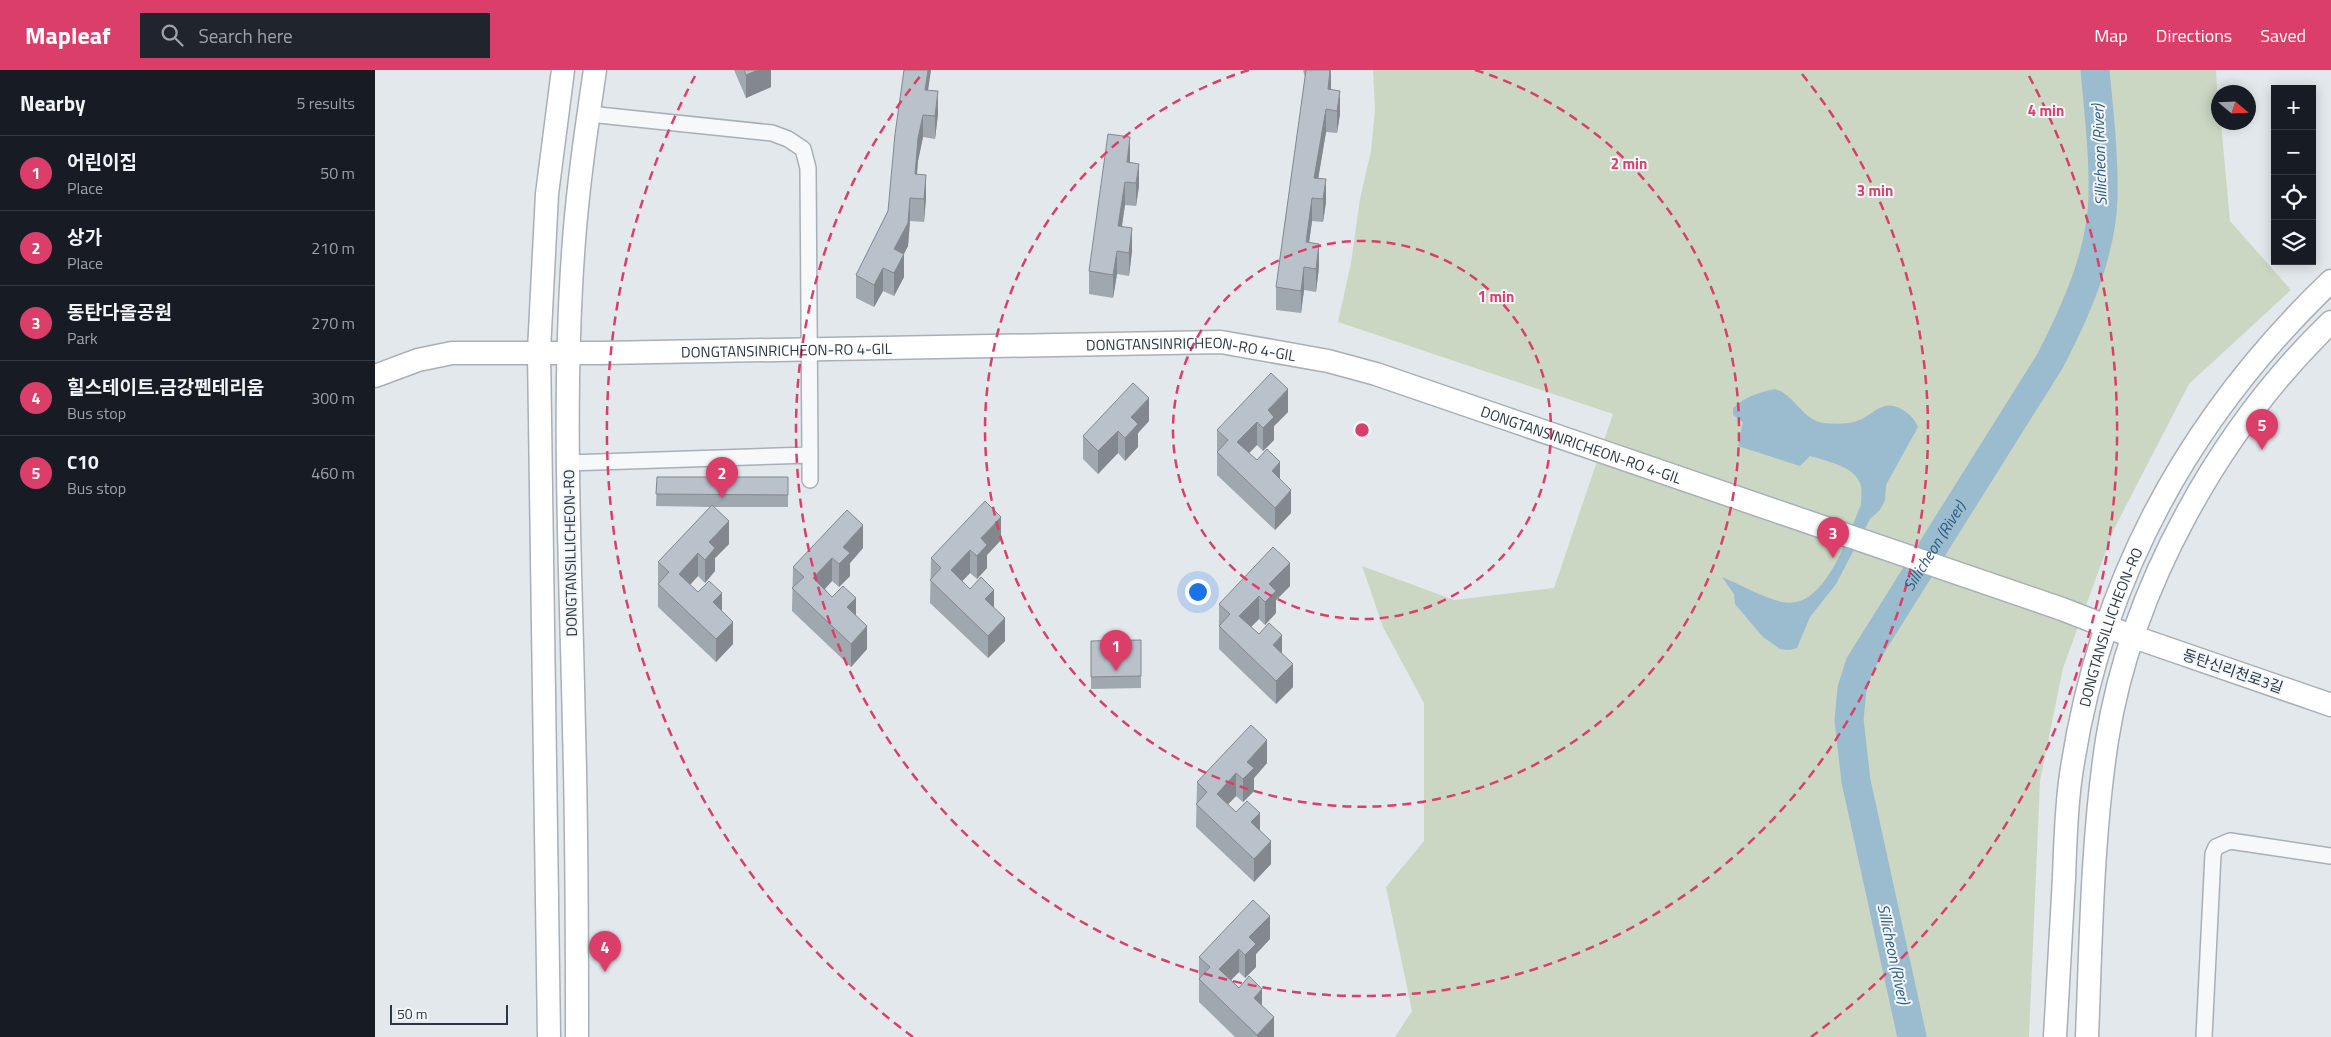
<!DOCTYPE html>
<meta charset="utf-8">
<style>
:root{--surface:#171b24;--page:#20242c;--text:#f1f3f6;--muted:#9ea1a6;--line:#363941;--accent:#db3e69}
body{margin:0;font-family:"Titillium Web","Noto Sans KR",sans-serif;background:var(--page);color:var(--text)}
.controls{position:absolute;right:15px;top:15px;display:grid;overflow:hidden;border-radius:0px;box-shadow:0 2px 12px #0003}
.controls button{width:45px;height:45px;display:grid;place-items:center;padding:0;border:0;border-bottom:1px solid var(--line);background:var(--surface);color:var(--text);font:25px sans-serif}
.compass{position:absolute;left:1836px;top:15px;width:45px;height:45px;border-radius:50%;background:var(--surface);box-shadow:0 2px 12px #0003;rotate:109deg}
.scale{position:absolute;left:15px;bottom:12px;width:118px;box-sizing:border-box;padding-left:5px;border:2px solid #293746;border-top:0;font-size:14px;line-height:18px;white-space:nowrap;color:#293746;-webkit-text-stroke:4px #f3f6f9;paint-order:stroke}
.you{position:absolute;left:822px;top:521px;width:18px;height:18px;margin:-12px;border:4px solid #fff;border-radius:50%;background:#1a73e8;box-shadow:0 0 0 8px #1a73e833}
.badge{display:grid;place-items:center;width:32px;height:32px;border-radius:50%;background:var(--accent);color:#fff;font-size:16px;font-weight:700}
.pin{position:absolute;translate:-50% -41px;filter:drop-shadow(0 1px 2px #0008)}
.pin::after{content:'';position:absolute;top:26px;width:18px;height:15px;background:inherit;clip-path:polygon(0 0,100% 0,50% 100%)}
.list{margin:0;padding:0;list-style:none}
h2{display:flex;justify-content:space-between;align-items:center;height:65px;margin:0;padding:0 20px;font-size:21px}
h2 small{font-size:16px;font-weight:400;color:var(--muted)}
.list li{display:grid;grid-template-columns:32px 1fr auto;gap:15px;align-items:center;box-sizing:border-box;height:75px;padding:0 20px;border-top:1px solid var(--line)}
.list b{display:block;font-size:19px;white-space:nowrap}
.list p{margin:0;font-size:16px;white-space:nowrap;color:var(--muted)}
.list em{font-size:16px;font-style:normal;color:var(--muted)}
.icon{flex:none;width:28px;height:28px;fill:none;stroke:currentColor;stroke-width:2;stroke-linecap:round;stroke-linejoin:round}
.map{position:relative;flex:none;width:1956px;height:967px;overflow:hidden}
header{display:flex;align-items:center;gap:30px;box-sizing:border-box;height:70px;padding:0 25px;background:var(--accent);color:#fff}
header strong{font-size:24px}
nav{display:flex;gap:28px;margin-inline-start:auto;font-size:18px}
.search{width:350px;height:45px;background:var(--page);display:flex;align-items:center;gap:12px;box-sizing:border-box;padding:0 18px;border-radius:0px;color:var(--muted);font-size:19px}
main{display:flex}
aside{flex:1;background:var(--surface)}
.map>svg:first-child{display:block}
</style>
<header>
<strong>Mapleaf</strong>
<div class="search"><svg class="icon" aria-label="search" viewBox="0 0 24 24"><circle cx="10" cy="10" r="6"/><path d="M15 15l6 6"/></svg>Search here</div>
<nav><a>Map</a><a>Directions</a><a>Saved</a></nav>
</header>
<main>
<aside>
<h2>Nearby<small>5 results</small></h2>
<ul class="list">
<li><span class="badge">1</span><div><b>어린이집</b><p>Place</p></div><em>50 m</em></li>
<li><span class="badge">2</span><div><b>상가</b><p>Place</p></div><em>210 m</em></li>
<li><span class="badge">3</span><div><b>동탄다올공원</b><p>Park</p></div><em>270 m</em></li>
<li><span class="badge">4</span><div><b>힐스테이트.금강펜테리움</b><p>Bus stop</p></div><em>300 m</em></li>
<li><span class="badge">5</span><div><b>C10</b><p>Bus stop</p></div><em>460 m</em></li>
</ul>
</aside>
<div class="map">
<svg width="1956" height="967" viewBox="0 0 1956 967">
<rect width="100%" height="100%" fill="#e3e8ec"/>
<!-- green -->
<path fill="#cbd7c3" d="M998,0H1841L1844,52L1846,53L1855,151L1916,220L1814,314L1739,459L1688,598L1665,711L1654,967H1020L1037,941L1011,817L1049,771V633L1008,557L987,496L1079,530L1179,518L1238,344L963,252L976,193L985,129L996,81L1000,40Z"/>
<!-- water -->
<path fill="#9bbbcf" d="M1400,319C1420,325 1428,351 1449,353C1458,354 1471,354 1479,352C1491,349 1499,339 1510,336C1523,333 1539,346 1543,357L1511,415L1510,430L1505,440L1495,449L1461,514L1435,547L1422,578L1414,580L1405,579L1388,567L1360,534L1359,524L1347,507C1366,515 1387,527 1407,532C1451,541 1472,466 1486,435C1486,428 1488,418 1484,411C1476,395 1450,391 1435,386L1425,396L1363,376L1368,352L1358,345V338C1370,327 1384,322 1400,319Z"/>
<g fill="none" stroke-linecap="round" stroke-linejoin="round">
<!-- river -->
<path stroke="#9bbbcf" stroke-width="29" id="s1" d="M1537,967L1481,711L1474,650L1477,619L1485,594L1675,291C1700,243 1726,185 1728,129C1729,86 1724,43 1720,0"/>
<!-- street casing -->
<g stroke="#a7afb7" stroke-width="18">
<path id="street" d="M435,385V410
M193,393L435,385L433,98L428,79L413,69L397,63L214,44
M1829,967L1838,784L1841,777L1855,771L1956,786"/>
</g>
<!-- secondary casing -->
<g stroke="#a7afb7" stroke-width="25">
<g id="secondary">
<path id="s2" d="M0,306L43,290L77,283H227L846,272L953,291L1001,304L1687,539L1759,567L1956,635"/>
<path d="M174,967L164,281L172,124L188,0"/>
<path d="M202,967C202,865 202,763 199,660C196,501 187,343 198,184C202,122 211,61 220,0"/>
<path id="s3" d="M1680,967C1683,914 1686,861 1689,808C1690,776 1691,744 1695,712C1722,515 1813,348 1956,211"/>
<path d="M1712,967C1716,869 1717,768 1732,670C1756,518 1845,359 1956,252"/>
</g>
</g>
<!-- street -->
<use href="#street" stroke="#f6f8fa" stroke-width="15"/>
<!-- secondary -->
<use href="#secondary" stroke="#fff" stroke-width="22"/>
</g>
<!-- wall -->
<path fill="#9fa7af" d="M359,0H396V17L371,28Z
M928,0H956V20L965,44L962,63L951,62L943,108L951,132L948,152L937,151L934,172L944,197L941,222L929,220L926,243L901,240V217L930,7Z
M553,20L563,44L560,69L548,67L543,91L542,104L551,128L549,152L535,151L533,176L529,184V207L519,226L508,221L499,237L481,228V205L513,141Z
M755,90V92L764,116L761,136L750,135L747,157L757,181L754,206L742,204L738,228L714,224V201Z
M913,342L899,356V370L888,381L882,375L874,383L882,390L905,409L916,443L900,460L842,405V360Z
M774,351L763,363V377L750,391L743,383L723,404L708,389V366Z
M282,407H413V437H339L354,474L340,488V501L330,513L323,506L315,515L323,522L347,541L358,574L341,592L283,537V492L336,437L281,436Z
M626,470L612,485V498L602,509L595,503L587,511L595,519L619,537L630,571L613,588L555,533L556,488Z
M488,478L475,493V506L464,517L457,511L450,519L457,527L481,545L492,579L476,597L417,541L418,497Z
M915,516L901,530V543L890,555L884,549L876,557L884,564L907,583L918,617L901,634L844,579V534Z
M766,570V618L716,619V571Z
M892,693L879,708V721L868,732L861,726L853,734L861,742L885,761L896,794L879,812L821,757L822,712Z
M895,869L881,884V897L870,908L864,902L856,910L864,918L887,936L899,967H860L824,932V887Z"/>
<!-- shaded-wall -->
<path fill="#82888e" d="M383,0H396V17L371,28V5Z
M553,0H556L550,42V20Z
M956,0V21L953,19Z
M563,21V44L560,69V46Z
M965,21V44L962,63V41Z
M951,39V62L940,128L939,108Z
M548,45V67L543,91L540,127V104L543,68Z
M755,67V90L752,112V92Z
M764,94V116L761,136V113Z
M551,105V128L549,152V129Z
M951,109V132L948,152V129Z
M750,112V135L743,179V156Z
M535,128V151L533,176L519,202V179Z
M937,128V151L931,195V172Z
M757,158V181L754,206V183Z
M944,174V197L941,222V199Z
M742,181V204L738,228V205Z
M529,184V207L519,226V203Z
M929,197V220L926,243V221Z
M508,198V221L499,237V215Z
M913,319V342L899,356V370L888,381V358L893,340Z
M774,328V351L763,363V377L750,391V368L756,347Z
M882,352V375L862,395V372Z
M743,361V383L723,404V381Z
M905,392V415L897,401Z
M916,420V443L900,460V438Z
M626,447V470L612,485V498L602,509V486L606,468Z
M354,451V474L340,488V501L330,513V490L334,472Z
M488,455V478L475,493V506L464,517V494L468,477Z
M595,480V503L576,523V500Z
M323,483V506L304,527V504Z
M457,488V511L438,531V508Z
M915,493V516L901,530V543L890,555V532L894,514Z
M619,520V543L610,529Z
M347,523V546L338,532Z
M884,526V549L864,569V546Z
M481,528V551L472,537Z
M630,548V571L613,588V566Z
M358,552V574L341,592V569Z
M492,556V579L476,597V574Z
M907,565V588L898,575Z
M918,594V617L901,634V611Z
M892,670V693L879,708V721L868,732V709L872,692Z
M861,703V726L842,746V724Z
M885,743V766L876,752Z
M896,771V794L879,812V789Z
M895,846V869L881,884V897L870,908V885L874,867Z
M864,879V902L844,922V899Z
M887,919V942L879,928Z
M899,947V967H882V965Z"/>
<!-- building -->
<path fill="#b9c2cb" stroke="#82888e" d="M369,0H383L371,5Z
M529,0H553L550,20L563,21L560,46L548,45L543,68L540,104L551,105L549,129L535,128L533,153L519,179L529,184L519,203L508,198L499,215L481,205L513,141L520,64Z
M931,0H955L953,19L965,21L962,41L951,39L939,108L951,109L948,129L937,128L931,172L944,174L941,199L929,197L926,221L901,217Z
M733,64L755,67L752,92L764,94L761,113L750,112L743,156L757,158L754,183L742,181L738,205L714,201Z
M896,303L913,319L893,340L899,347L888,358L882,352L862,372L882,390L892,379L905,392L897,401L916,420L900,438L842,382L853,370L842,360Z
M758,313L774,328L756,347L763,354L750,368L743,361L723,381L708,366Z
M282,407H413V425L281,424Z
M610,431L626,447L606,468L612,475L602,486L595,480L576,500L595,519L606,507L619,520L610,529L630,548L613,566L555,510L566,498L556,488Z
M337,435L354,451L334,472L340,478L330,490L323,483L304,504L323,522L334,511L347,523L338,532L358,552L341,569L283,514L294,502L283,492Z
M472,440L488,455L468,477L475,483L464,494L457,488L438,508L457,527L468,516L481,528L472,537L492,556L476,574L417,518L429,507L418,497Z
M898,477L915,493L894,514L901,521L890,532L884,526L864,546L884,564L894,553L907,565L898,575L918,594L901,611L844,556L855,544L844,534Z
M766,570V606L716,607V571Z
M876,655L892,670L872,692L879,698L868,709L861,703L842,724L861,742L872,731L885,743L876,752L896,771L879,789L821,734L832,722L822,712Z
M878,830L895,846L874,867L881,874L870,885L864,879L844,899L864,918L874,906L887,919L879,928L899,947L882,965L824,909L835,897L824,887Z"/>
<!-- distance rings -->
<g fill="none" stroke="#db3e69" stroke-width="2.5" stroke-dasharray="9 6">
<circle cx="987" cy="360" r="189"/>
<path d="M1100 0A377 377 0 1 1 874 0"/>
<path d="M1427 4A566 566 0 1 1 547 4"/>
<path d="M538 967A755 755 0 0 1 320 6M1654 6A755 755 0 0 1 1436 967"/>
</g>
<g text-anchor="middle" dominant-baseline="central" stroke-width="4" stroke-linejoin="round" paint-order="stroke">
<!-- street labels -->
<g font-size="15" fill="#293746" stroke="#f3f6f9">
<text stroke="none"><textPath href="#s2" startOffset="415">DONGTANSINRICHEON-RO 4-GIL</textPath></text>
<text stroke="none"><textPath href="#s2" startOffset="820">DONGTANSINRICHEON-RO 4-GIL</textPath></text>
<text stroke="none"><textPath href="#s2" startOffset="1225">DONGTANSINRICHEON-RO 4-GIL</textPath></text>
<text transform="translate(195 483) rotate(-91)">DONGTANSILLICHEON-RO</text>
<text stroke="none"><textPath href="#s3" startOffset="416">DONGTANSILLICHEON-RO</textPath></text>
<text transform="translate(1858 601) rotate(19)">동탄신리천로3길</text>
</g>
<!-- water labels -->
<g font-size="16" font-style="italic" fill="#2e5c7f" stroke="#f3f6f9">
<text transform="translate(1724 85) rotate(-92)">Sillicheon (River)</text>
<text stroke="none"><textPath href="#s1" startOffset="520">Sillicheon (River)</textPath></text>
<text transform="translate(1519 884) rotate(78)">Sillicheon (River)</text>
</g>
</g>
<circle cx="987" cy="360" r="8" fill="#db3e69" stroke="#f3f6f9" stroke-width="2.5"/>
<g font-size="15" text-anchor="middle" font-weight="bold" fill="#db3e69" stroke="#f3f6f9" stroke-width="4" stroke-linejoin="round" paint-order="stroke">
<text x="1671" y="46">4 min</text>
<text x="1254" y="99">2 min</text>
<text x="1500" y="126">3 min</text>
<text x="1121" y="232">1 min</text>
</g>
</svg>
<div class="controls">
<button>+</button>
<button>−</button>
<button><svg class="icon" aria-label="locate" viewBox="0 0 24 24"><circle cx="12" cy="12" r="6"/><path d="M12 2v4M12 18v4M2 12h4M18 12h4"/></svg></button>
<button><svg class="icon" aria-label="layers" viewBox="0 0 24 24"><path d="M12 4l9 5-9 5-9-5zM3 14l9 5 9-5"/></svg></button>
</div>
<svg class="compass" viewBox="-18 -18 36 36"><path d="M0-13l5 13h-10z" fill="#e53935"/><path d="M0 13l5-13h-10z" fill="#9ea1a6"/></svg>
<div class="scale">50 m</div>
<div class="you"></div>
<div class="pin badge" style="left:741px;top:601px">1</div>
<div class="pin badge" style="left:347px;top:428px">2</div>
<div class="pin badge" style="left:1458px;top:488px">3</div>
<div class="pin badge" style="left:230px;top:902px">4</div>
<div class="pin badge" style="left:1887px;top:380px">5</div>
</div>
</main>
